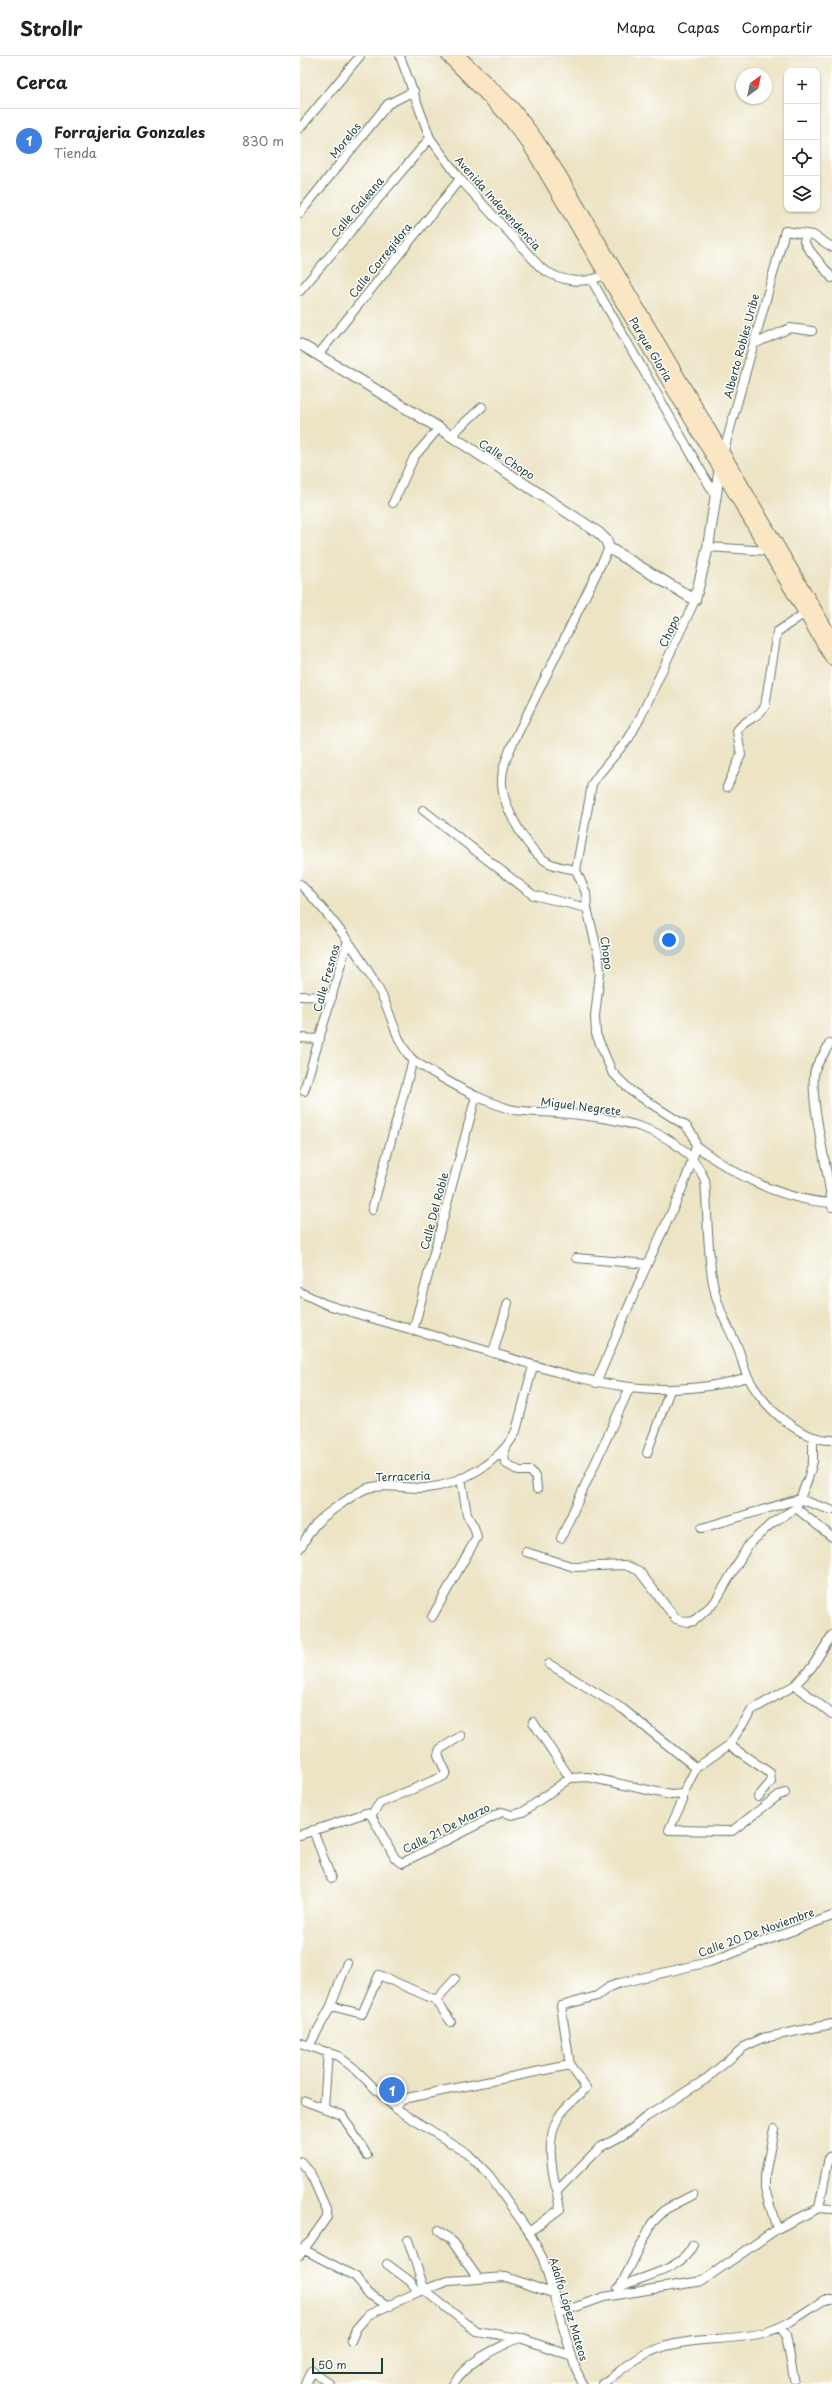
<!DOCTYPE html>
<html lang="es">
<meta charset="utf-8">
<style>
:root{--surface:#fff;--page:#f2f2f2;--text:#202124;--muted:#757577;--line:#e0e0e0;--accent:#d93025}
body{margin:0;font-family:"Playpen Sans",sans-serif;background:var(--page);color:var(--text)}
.controls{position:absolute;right:12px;top:12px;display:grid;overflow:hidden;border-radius:8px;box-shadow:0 1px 3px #0004}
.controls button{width:36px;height:36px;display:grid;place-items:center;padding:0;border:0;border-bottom:1px solid var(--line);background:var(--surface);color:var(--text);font:20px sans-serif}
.compass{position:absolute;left:436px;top:12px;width:36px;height:36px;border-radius:50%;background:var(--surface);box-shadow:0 1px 3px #0004;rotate:33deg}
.scale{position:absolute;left:12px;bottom:10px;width:71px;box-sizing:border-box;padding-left:4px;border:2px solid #1f3d34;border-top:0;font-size:11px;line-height:14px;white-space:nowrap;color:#1f3d34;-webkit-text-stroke:3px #fff;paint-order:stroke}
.you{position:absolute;left:369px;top:884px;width:14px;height:14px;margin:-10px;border:3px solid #fff;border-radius:50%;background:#1a73e8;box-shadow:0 0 0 6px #1a73e833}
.badge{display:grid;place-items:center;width:26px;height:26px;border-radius:50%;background:var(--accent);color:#fff;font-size:13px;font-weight:700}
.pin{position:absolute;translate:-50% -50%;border:2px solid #fff;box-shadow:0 1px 4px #0006}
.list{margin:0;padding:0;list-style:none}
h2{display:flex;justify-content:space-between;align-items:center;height:52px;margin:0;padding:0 16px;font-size:17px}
h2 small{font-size:13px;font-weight:400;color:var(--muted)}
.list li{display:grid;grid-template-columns:26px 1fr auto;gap:12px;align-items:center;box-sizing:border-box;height:64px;padding:0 16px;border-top:1px solid var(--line)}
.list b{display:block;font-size:15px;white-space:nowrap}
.list p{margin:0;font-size:13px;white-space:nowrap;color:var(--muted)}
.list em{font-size:13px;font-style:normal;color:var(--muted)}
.icon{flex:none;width:22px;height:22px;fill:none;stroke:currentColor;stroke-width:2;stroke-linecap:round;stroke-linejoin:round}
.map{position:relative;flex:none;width:532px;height:2328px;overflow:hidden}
header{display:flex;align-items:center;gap:24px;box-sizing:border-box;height:56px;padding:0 20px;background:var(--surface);border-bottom:1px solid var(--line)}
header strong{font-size:19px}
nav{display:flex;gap:22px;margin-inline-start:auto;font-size:14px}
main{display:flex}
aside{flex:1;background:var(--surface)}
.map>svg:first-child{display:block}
</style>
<header>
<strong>Strollr</strong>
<nav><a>Mapa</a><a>Capas</a><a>Compartir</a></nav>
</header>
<main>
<aside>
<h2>Cerca<small></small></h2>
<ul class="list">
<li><span class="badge" style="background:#3f7fe0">1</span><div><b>Forrajeria Gonzales</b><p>Tienda</p></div><em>830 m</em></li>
</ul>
</aside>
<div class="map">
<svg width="532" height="2328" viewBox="0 0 532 2328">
<rect width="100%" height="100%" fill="#fff"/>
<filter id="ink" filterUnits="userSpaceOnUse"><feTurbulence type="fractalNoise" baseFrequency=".025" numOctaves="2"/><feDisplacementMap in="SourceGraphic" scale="8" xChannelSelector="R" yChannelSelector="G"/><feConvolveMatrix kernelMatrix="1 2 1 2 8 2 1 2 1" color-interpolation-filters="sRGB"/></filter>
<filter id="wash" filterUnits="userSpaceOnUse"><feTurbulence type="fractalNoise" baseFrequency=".012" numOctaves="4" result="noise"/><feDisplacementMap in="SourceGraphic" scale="16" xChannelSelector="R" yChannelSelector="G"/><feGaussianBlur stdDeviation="0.9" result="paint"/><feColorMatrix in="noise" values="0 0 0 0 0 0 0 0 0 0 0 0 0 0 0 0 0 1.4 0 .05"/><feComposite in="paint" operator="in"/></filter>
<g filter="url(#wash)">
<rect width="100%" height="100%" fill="#ece4c5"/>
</g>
<g filter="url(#ink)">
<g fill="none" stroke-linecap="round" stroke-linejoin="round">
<!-- minor casing -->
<g stroke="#677767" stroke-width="10">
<path id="minor" d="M100,0L130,82L160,123L241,212C262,227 286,229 309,217
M0,72L60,0
M0,157L88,48L114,35
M506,180L504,185L507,191L532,222
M291,223L416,441
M0,235L130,82
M454,288L490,272L512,275
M18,299L160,123
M150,380L182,351
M423,398L485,175L513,179L532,191
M93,447L114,401L139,372
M408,491L468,495
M395,544L340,662L329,682L299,718L292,728L290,740L276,814L286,837L287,852L299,902L300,917L295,960L296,978L312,1016L331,1035L386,1070L393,1079L396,1090C436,1120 481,1144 532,1147
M427,731L441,699L437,675C444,663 458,663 465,650L477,576L505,557
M123,754L233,839L287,852
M276,814C267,812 257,811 249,807C228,796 203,751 202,728C201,714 207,701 212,689L309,492
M0,828C31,860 58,895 79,934C92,957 94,982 111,1002C119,1010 165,1035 176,1040C187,1045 199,1050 210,1053C225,1057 243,1055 258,1057C310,1061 381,1069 405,1124C408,1158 407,1194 413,1227C417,1252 428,1270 438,1292C442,1302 443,1312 448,1321C463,1350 498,1384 532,1384
M0,940L32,941
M0,982L20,983
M530,987C526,995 520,1003 516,1011C506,1034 530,1119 532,1151
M4,1035L48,884
M72,1154L113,1004
M276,1202L347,1208
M0,1236L25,1248C81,1266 138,1280 194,1297C280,1324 358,1349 448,1321
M113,1275L176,1040
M193,1297L208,1247
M296,1327C313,1288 329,1248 347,1209C364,1170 386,1132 396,1090
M204,1393L205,1407L219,1415H231L236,1422L237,1433
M347,1397L370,1334
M496,1452L532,1481
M402,1472L499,1443L531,1454
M261,1482L330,1331
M0,1492C5,1485 9,1476 15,1469C21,1461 58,1435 68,1432C83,1427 109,1433 126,1432C160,1429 201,1406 216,1375L233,1310
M226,1496L274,1511L325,1509L339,1515L376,1563L388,1566L394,1565L415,1546L449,1488L472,1467L496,1452L508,1423L513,1405V1382
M132,1561L177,1481L174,1471L167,1459L161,1422
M249,1608L323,1653L396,1712
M495,1629L532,1658
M233,1666L270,1722
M429,1689L470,1717L471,1726L458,1741
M383,1738V1744L369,1774L432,1775L479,1739L485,1737
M71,1759L80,1747L144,1720L146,1716L138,1699L140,1693L161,1680
M13,1774L31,1822
M0,1779L66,1757L71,1759L95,1802L102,1807L202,1756L212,1759L223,1756L270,1722L288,1721L371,1739L383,1738L396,1712L429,1689L452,1654L495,1629L512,1611L532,1579
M136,1944L151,1966
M31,1950L62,1958L79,1919L136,1944L155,1923
M0,1987L38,2000L55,2013L95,2052L167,2097L189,2119L229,2176L243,2203L276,2314L283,2328
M9,1990L31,1950L47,1907
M5,2045L42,2059L67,2099
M24,2052L28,1996
M95,2052L102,2043L270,2009
M474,2073L465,2119V2133L477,2173
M0,2105L10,2116L27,2155V2161L0,2199
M257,2135L299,2092L325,2078L346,2061L406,2023L444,1991L463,1982L532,1968
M519,2152L529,2101L532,2100
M139,2174L151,2184L178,2222
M229,2176L260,2153C255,2124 243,2090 258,2062C264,2050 277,2043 286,2032L270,2009L261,1950L297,1940L309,1931L320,1927L409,1906L532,1860
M108,2184L125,2235L176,2275L220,2282L272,2300
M3,2193L56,2221L68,2238L90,2250
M87,2208L111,2226L118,2236
M320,2231L352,2167L366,2153L393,2139
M318,2232C342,2219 381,2216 393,2189
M259,2257L304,2241L402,2225L477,2173L519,2152L532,2153
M480,2271L486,2279L494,2323
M51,2285L56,2273L68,2259L118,2236L148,2225L206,2221L255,2238
M6,2328L12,2315L30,2328
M153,2328C169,2304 193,2294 219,2282
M302,2328C317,2318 333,2303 350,2296C384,2280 426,2286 463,2277C485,2272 506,2255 524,2244H532"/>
</g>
<!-- tertiary casing -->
<g stroke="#677767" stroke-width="12">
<path id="tertiary" d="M0,288L139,372L299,477L306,484L309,492L395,544L408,491L420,411"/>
</g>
<!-- secondary casing -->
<g stroke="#677767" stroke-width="14">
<path id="secondary" d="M148,0L206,59L229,89L532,603
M159,0L213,52L236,82L260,119L532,582"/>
</g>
<!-- minor -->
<use href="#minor" stroke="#fff" stroke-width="8"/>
<!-- tertiary -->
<use href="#tertiary" stroke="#fff" stroke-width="10"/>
<!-- secondary -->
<use href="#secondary" stroke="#fbe6c4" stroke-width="12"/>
</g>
</g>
<g text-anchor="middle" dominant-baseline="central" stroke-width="3" stroke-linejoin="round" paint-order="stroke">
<!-- street labels -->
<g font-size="11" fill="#1f3d34" stroke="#fff">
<text transform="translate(45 84) rotate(-51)">Morelos</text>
<text transform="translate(198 147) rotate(48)">Avenida Independencia</text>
<text transform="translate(57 151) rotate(-50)">Calle Galeana</text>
<text transform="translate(80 204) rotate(-51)">Calle Corregidora</text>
<text transform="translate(441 290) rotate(-75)">Alberto Robles Uribe</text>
<text transform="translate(351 293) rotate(59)">Parque Gloria</text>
<text transform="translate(207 403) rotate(33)">Calle Chopo</text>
<text transform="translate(369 575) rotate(-65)">Chopo</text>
<text transform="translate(307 897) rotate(82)">Chopo</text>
<text transform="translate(26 922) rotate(-74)">Calle Fresnos</text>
<text transform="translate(281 1050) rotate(7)">Miguel Negrete</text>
<text transform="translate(134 1155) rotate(-75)">Calle Del Roble</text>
<text transform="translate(103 1420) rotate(-2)">Terraceria</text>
<text transform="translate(146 1772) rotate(-27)">Calle 21 De Marzo</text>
<text transform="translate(456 1876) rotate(-20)">Calle 20 De Noviembre</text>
<text transform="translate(269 2253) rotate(73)">Adolfo López Mateos</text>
</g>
</g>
</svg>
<div class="controls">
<button>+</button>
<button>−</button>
<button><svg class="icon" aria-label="locate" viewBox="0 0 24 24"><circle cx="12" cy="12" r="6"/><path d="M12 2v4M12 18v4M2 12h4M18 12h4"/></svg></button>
<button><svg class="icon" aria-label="layers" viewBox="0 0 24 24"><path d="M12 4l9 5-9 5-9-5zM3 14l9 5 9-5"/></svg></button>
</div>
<svg class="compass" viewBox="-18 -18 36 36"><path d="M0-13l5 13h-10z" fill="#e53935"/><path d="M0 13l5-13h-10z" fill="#757577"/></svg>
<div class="scale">50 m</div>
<div class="you"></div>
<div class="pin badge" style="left:92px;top:2034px;background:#3f7fe0">1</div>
</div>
</main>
